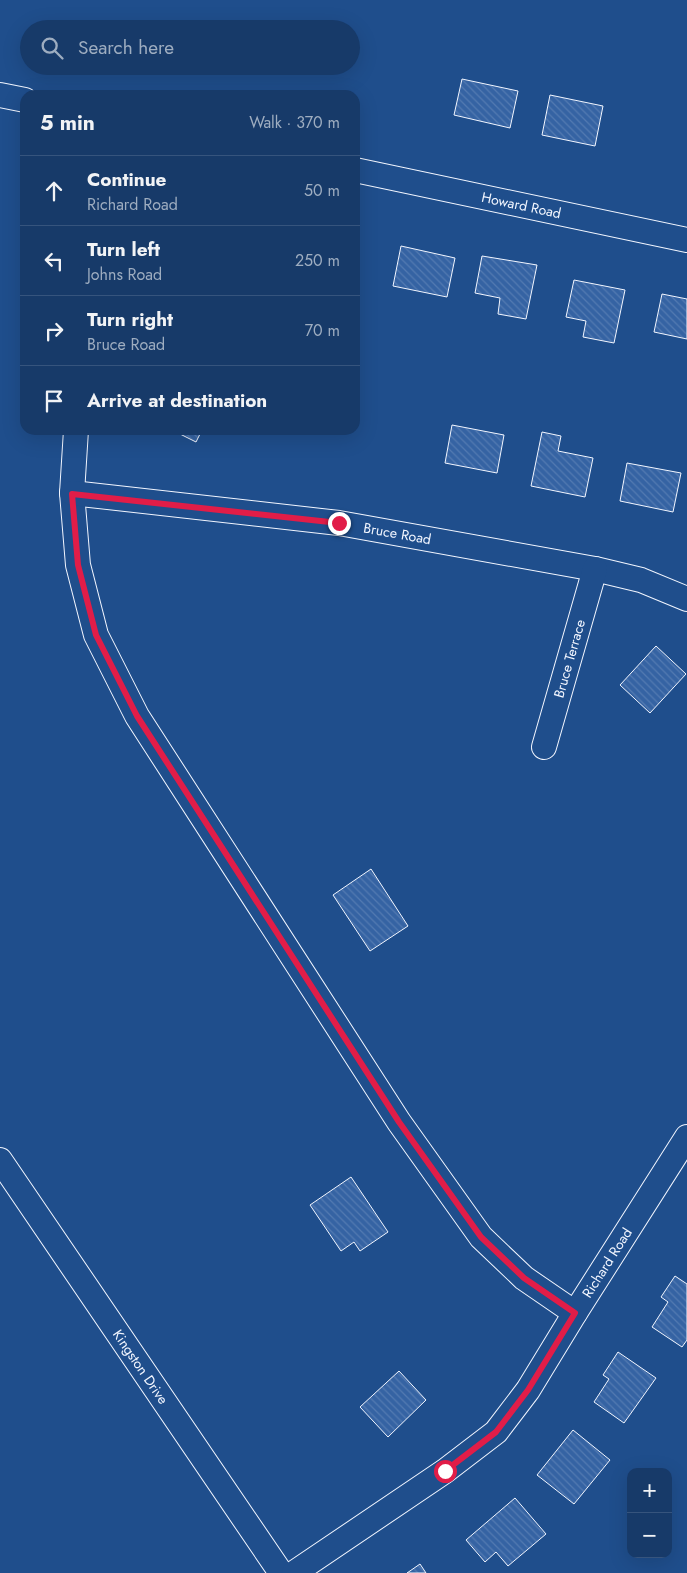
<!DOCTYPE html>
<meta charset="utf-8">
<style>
:root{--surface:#173a69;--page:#20416f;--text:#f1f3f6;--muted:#9eadc0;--line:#36547d}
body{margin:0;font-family:Jost,sans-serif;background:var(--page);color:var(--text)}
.controls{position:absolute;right:15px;bottom:15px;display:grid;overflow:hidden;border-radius:10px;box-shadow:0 5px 20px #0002}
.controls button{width:45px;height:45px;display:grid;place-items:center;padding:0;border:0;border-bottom:1px solid var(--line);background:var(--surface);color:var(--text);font:25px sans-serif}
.stop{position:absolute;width:15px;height:15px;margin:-11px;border:4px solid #e11d48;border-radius:50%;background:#fff}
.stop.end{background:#e11d48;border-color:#fff;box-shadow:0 1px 5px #0008}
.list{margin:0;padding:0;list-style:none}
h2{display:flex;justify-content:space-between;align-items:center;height:65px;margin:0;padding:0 20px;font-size:21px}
h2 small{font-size:16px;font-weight:400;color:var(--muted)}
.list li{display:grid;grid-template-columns:32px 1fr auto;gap:15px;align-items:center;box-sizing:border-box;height:70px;padding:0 20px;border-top:1px solid var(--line)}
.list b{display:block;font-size:19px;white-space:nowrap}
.list p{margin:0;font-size:16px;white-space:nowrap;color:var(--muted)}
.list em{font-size:16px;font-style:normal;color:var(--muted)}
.icon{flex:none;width:28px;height:28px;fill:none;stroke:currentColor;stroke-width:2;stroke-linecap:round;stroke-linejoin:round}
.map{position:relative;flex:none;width:687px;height:1573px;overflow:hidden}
.search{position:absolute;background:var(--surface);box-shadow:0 5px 20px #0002;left:20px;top:20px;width:340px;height:55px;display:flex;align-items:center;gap:12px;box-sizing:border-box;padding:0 18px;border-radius:28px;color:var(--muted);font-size:19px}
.panel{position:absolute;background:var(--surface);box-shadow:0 5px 20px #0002;left:20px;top:90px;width:340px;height:345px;border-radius:15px}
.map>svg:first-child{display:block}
</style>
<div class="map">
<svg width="687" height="1573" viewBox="0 0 687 1573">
<defs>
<pattern id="building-back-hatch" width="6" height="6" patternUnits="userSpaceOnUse" patternTransform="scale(1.25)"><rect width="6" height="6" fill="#3563a3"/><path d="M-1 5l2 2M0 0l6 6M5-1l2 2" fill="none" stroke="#537ab1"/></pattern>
</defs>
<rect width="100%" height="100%" fill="#1f4e8c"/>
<!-- building -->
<path fill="url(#building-back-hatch)" stroke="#f2f6ff" d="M182,24L206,29H181Z
M191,66H228L227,73Z
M462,79L518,91L510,128L454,115Z
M550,95L603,106L595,146L542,135Z
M401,246L455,258L447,297L393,286Z
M482,256L537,265L526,319L498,314L500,298L475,293Z
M574,280L625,290L614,343L583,337L586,321L566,317Z
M662,294L687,299V339L654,332Z
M452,425L504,435L497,473L445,463Z
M172,430H202L196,442Z
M542,432L561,436L558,451L593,458L585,497L531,486Z
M627,463L681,473L673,512L620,501Z
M656,646L686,674L650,713L620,685Z
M371,869L408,926L370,951L333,895Z
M351,1177L388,1232L360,1251L354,1242L341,1251L310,1205Z
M675,1276L687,1284V1340L682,1347L652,1327L668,1302L661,1297Z
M618,1352L656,1378L624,1423L594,1402L609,1379L603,1375Z
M399,1371L426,1400L388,1437L360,1407Z
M573,1430L610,1460L574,1504L537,1475Z
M515,1498L546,1534L508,1566L496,1552L485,1562L466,1540Z
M420,1564L426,1573H407Z"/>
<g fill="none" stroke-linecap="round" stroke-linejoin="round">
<!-- street casing -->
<g stroke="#f2f6ff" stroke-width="26">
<g id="street">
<path d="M0,95L25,100"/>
<path id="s1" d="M355,170L687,240"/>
<path d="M76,430L72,493L78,565L96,635L137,716L399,1122L481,1237L524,1278L575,1313"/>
<path id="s2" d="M72,493L339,523L595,569L641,580L687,599"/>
<path id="s3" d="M544,747L595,569"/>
<path id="s4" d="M0,1160L281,1573"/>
<path id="s5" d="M294,1573L445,1471L496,1432L528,1390L575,1313L687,1137"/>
</g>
</g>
<!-- street -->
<use href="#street" stroke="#1f4e8c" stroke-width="24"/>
</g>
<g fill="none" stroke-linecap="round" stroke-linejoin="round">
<!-- route -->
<path stroke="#e11d48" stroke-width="6" d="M339,523L72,494L78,565L96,635L137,716L399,1122L481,1237L524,1278L575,1313L528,1390L496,1432L445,1471"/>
</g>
<g text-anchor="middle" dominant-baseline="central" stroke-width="4" stroke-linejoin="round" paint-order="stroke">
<!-- street labels -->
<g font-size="14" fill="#f2f6ff" stroke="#1f4e8c">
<text stroke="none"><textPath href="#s1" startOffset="170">Howard Road</textPath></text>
<text stroke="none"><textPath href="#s2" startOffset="328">Bruce Road</textPath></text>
<text stroke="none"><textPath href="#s3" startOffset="92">Bruce Terrace</textPath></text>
<text stroke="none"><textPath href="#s5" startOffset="449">Richard Road</textPath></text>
<text stroke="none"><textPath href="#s4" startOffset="250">Kingston Drive</textPath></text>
</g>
</g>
</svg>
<div class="controls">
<button>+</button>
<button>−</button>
</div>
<div class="stop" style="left:445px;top:1471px"></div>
<div class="stop end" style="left:339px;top:523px"></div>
<div class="search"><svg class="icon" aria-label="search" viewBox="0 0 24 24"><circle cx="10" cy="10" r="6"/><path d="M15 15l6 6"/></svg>Search here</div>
<section class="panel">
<h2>5 min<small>Walk · 370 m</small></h2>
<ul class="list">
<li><svg class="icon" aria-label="ahead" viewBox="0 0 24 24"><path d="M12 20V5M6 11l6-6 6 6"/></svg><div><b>Continue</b><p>Richard Road</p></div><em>50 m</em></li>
<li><svg class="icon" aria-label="left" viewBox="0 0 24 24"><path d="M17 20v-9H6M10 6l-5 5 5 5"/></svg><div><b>Turn left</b><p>Johns Road</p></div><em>250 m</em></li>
<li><svg class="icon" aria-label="right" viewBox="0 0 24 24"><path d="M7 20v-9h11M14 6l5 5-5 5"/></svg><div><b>Turn right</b><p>Bruce Road</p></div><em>70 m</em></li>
<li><svg class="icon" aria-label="arrive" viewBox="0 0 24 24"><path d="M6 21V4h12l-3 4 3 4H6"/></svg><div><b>Arrive at destination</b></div></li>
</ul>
</section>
</div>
